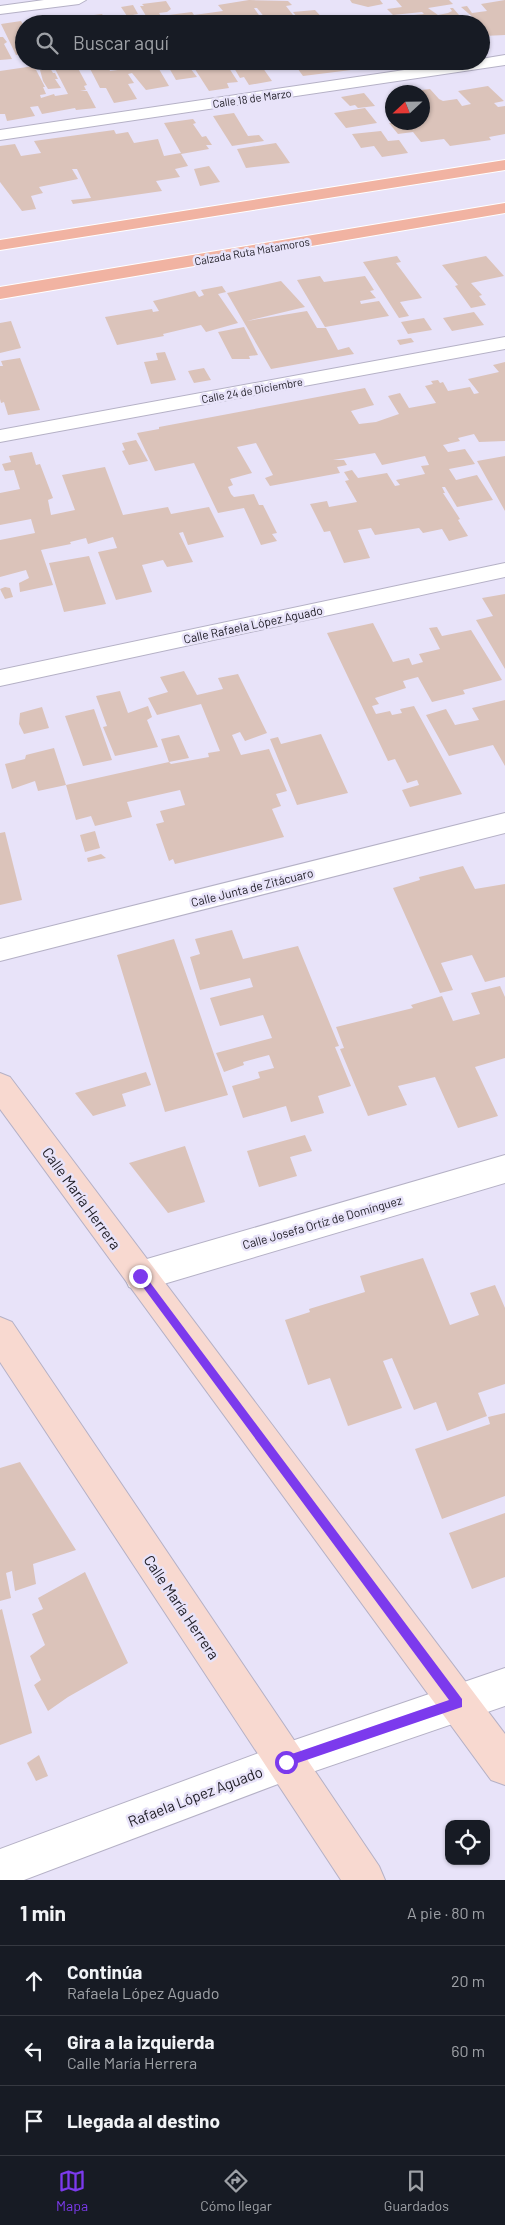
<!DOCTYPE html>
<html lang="es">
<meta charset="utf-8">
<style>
:root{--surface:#171b24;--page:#20242c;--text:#f1f3f6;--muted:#9ea1a6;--line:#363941;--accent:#7c3aed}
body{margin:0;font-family:Barlow,sans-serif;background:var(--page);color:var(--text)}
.controls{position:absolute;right:15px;bottom:15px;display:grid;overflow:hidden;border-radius:10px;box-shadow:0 1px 4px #0004}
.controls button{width:45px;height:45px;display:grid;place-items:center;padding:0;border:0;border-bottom:1px solid var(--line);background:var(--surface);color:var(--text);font:25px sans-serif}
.compass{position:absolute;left:385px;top:85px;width:45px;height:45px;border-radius:50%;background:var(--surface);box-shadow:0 1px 4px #0004;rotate:248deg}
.stop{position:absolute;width:15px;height:15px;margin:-11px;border:4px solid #7c3aed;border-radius:50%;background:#fff}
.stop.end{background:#7c3aed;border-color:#fff;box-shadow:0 1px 5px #0008}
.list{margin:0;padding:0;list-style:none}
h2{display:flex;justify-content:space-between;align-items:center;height:65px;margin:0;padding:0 20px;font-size:21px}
h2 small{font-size:16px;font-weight:400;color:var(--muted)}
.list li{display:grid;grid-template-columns:32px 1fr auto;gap:15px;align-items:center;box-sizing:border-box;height:70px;padding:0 20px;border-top:1px solid var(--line)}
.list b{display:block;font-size:19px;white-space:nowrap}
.list p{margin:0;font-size:16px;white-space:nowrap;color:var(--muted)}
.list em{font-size:16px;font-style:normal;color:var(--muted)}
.icon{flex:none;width:28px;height:28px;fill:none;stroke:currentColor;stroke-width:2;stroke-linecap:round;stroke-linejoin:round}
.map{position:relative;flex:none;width:505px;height:1880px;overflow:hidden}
.search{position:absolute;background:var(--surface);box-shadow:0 1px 4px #0004;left:15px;right:15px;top:15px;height:55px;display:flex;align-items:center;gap:12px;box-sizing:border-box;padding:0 18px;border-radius:28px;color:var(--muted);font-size:19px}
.sheet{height:275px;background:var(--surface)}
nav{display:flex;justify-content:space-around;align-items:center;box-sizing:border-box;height:70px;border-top:1px solid var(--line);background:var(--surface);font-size:14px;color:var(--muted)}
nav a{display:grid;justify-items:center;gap:2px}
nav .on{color:var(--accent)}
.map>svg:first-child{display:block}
</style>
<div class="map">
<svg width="505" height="1880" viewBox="0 0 505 1880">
<rect width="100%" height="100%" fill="#e8e3f9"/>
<!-- building -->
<path fill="#dbc3ba" d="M249,0L288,1L292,5L286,6L300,24L284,22L270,24L257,8H254L261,18H257L259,22L247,23L245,20L230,22L232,24H151L140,6H144L142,4L166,1L171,9L167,12L159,13L161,16L192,12L194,15L223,11L218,5Z
M350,0H380L383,4L368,7L352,3Z
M396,0H449L453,4L428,8L438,15L448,13L452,11L450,8H453L459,15L452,16L451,19L454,22L463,18L467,24H400L394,17L424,14L422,12L393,15L387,9L402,7Z
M505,0V35L484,36L481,33V24H471L468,20L475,19L461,7L467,6L472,13L487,11L481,4Z
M133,5L138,14L127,16L121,7Z
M315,10L328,24H303L293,12Z
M102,14L107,21L99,22L94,15Z
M61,16L64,21L84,18L90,24H49L46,18Z
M392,17L397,24H366L363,21Z
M21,21L24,26V54L16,55L1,24Z
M0,37H3L7,42L4,44L12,59L0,60Z
M74,61L87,85L84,86L86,90L80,91H87L96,108L76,110L75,108L42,114L38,106L30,107L35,116L7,121L5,114H0V71L34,66L45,87H43L46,94L40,95L41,98L54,94L55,96L68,94L52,63Z
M86,61H106L110,71L125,69L122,64L130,63L132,68L156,64L169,86L146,90L132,73L128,74L134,83L128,84L137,99L114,103L106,88H100Z
M159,61H211L217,70L229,68L238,82L227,83L229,88L209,91L191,63L187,64L197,77L176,80L168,66L162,67Z
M230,61H258L272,81L249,85L244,77L240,78Z
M292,61H353L359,69L303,76Z
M363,61H385L386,62L366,65Z
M50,68L53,73H55L58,79H55L61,88L48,89L43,81L40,70Z
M488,86L504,101L494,103L498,107L505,106V134L489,137L491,140L450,146L444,139L421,142L413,132L398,134L389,123L422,122V116H426L422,111V92L412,91L430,89L439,99L443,101L457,99L462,106L471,104L458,91Z
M364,93L375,106L358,108L355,105L350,106L341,97Z
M365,108L377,123L346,128L334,113Z
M234,113L248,136L259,135L264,141L232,146L213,116Z
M193,119L196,123L193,124L202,137L206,136L212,145H206L209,149L181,154L188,166L175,169L180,177L156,181L162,191L73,204L71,200L91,198L77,169H72L78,179L39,187L43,193L31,196L36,209L22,211L0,182V146L15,144L21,156L41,153L34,141L114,130L116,134L128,132L134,143L158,139L164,156L181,153L164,123Z
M381,131L388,141L399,140L408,153L382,157L374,146L361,148L352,134Z
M276,143L290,163L246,168L237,149Z
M209,166L220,182L200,186L194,169Z
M397,256L401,262L396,263L422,298L400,302L409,316L399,318L363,262Z
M486,256L504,276L471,283L482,295L479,296L486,305L471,308L455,286L458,285L442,265Z
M320,276L324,282L365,276L374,290L370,291L376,298L360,301L361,304L379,301L389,316L325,327L297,280Z
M281,281L305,307L247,321L307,311L317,328H326L338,350L349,347L354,354L271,369L227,293Z
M222,286L226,292L218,294L238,323L206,332L201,325L163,334L164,336L117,345L105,317L152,309L153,312L159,311L153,301L195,291L199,297L204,295L201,290Z
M474,312L484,325L452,331L443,318Z
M424,318L432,330L408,334L401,322Z
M11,321L21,348L0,353V323Z
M244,327L258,355L249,356L250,359H232L218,332Z
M411,338L414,342L400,345L397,340Z
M165,352L176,380L151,384L144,362L158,360L156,353Z
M20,358L40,410L8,415L4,402L1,403L0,399V366H3L1,361Z
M505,362V441L479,442L474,434L458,438L460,441L443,445L448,452L465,449L475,464L449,469L456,480L477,475L493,500L457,507L445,487H442L445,493H443L460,519L458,520L468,536L449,541L442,529L423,533L419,528L375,535L371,528L358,530L370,558L344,563L330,531L324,532L310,504L327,501L329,507L357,502L345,481L349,480L344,472L352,470L358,478L387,473L395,486L400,485L396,480L425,474L421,466L429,465L425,456L382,465L375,453L333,460H344L347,465L337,467L340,473L270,486L265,478L273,475L256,443L237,447L252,473L230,479L233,485L228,487L231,494L234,497L254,494L259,505H263L277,533L272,534L277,541L261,545L244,508L218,513L194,463L155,471L137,433L159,429V427L365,388L374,405L351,411L359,424L376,422L399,414L388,396L400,393L409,408L436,403L425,386L433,384L431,381L438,380L440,383L443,382L448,391L470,387L474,394L479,393L468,379L499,372L493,365Z
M204,368L211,380L194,383L188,371Z
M136,440L148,461L129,465L122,451L125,450L122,443Z
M32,452L36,465L40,464L53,498L48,500L51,515L75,510L62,475L105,467L123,515L168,507L171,514L209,507L224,537L188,545L183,532L179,533L193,562L167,567L163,560L142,565L152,592L116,600L98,552L117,548L113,537L88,544L86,538L70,542L71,544L41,550L53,585L20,592L19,583L29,578L26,570L0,577V540L35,533L31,519L0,525V493L20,489L14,470L5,471L2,464L11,462L9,456Z
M505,456V511L477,461Z
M89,556L106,604L64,612L49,563Z
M5,587L10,588L13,597L5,599L0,589Z
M505,594V669L476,620L493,616L482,598Z
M373,623L393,662L409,658L412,665L423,662L419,654L440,649L429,628L437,627L442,636L471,630L502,680L463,690L465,694L432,702L418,677L403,681L406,688L375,698L379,704L372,706L376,714L390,711L392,715L402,713L400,709L414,706L462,794L410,807L402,790L419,785L417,780L407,783L395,759L388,761L327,633Z
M184,671L197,695L223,689L218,678L238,674L267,733L245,741L240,732L232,735L241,755L269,749L287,791L276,794L281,806L272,809L284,837L175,864L173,859L169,861L156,824L164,822L160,811L185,805L180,790L127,802L132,817L95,826L91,816L76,820L66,785L169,762L171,764L209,757L208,753L220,751L201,704L157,715L148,698L168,692L160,677Z
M120,691L128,713L148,706L152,717L147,720L158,747L115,756L103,727L107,726L96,696Z
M505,700V766L493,745L449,756L426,715L446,709L455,725L479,720L472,708Z
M42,707L49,728L24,734L19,724L20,713Z
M94,709L112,760L83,766L65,716Z
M321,734L348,793L297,805L270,739L278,737L281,744Z
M179,735L189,758L169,762L161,739Z
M54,748L66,785L38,791L35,781L12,789L5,764L25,759L26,755Z
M95,831L100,848L85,852L80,835Z
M5,832L22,900L0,905V833Z
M101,854L106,858L88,862L87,858Z
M463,866L475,889L505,884V977L485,982L472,955L441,963L453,990L440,993L393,888L420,880L419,877Z
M232,930L243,959L298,946L339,1046L335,1047L351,1086L318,1096L324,1113L291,1122L286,1106L243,1118L232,1086L260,1078L258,1072L274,1068L269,1055L243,1062L244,1065L224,1072L216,1053L272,1038L263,1015L220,1026L210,998L253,987L250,978L200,990L190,957L200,954L195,939Z
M174,939L228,1095L165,1112L117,955Z
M500,986L505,997V1058L475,1067L498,1116L458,1128L435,1077L398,1086L407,1105L368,1116L340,1049L344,1048L336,1027L413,1008L411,1005L442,996L453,1021L480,1014L471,993Z
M146,1072L151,1085L122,1094L126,1106L93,1116L75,1093Z
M305,1135L312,1151L290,1157L297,1176L259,1187L247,1151Z
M185,1146L205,1202L168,1213L129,1163Z
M423,1258L450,1325L479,1315L470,1293L495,1285L505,1308V1384L478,1393L487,1416L447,1431L436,1402L414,1410L392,1358L383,1361L402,1408L348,1426L330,1378L308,1385L285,1320L310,1312L309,1309L365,1292L360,1276Z
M505,1413V1496L442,1519L415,1449L490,1424L488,1417Z
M20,1462L76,1550L33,1564L36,1584L15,1591L12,1571L6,1573L11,1598L0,1601V1468Z
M505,1513V1577L472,1589L449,1533Z
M85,1572L128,1663L68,1697L48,1711L34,1685L41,1680L30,1656L45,1645L32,1614L43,1609L38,1598Z
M2,1609L32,1733L0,1745V1610Z
M39,1755L48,1776L36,1781L27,1763Z"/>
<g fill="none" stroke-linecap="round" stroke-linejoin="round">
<!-- street casing -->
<g stroke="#b5b1c6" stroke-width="2">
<path id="street" d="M44,0H86L79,4L0,14V6Z
M505,55V65L0,140V130L465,61H481V59Z
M505,337V349L0,442V430Z
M505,563V577L0,686V670Z
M505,813V833L0,961V939Z
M505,1155V1183L140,1291L129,1287L124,1276L129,1265L140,1261Z
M505,1668V1706L286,1781L24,1880H0V1849L286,1743Z"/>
</g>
<!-- secondary casing -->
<g stroke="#b5b1c6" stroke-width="2">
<path id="secondary" d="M0,1073L10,1077L505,1734V1785L491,1780L0,1109Z
M0,1317L12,1322L379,1866L385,1880H341L0,1362Z"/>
</g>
<!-- primary casing -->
<g stroke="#fff" stroke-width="2">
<path id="primary" d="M505,160V170L0,250V240Z
M505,203V213L0,299V287Z"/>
</g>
<!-- street -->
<use href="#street" fill="#fff" fill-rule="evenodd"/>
<!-- secondary -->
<use href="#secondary" fill="#f8d9d0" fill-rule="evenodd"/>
<!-- primary -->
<use href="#primary" fill="#f1b3a2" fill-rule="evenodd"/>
</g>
<!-- route -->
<path fill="#7c3aed" d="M140,1271L143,1273L462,1699V1707L286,1767L282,1766V1758L286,1756L449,1700L137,1279V1273Z"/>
<g text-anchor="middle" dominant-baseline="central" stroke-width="5" stroke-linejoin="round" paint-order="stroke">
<!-- far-street labels -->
<g font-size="11" fill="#1e1c24" stroke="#e8e3f9">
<text transform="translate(252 98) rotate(-8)">Calle 18 de Marzo</text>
<text transform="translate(252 251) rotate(-10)">Calzada Ruta Matamoros</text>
<text transform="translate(252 390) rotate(-10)">Calle 24 de Diciembre</text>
</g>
<!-- street labels -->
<g font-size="12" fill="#1e1c24" stroke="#e8e3f9">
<text transform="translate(253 624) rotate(-12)">Calle Rafaela López Aguado</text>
<text transform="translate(252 887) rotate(-14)">Calle Junta de Zitácuaro</text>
<text transform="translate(322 1222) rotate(-16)">Calle Josefa Ortíz de Domínguez</text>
</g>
<!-- near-street labels -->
<g font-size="15" fill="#1e1c24" stroke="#e8e3f9">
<text transform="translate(82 1198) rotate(54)">Calle María Herrera</text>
<text transform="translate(182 1607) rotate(56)">Calle María Herrera</text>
<text transform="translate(195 1796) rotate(-21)">Rafaela López Aguado</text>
</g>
</g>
</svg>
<div class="controls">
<button><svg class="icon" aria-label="locate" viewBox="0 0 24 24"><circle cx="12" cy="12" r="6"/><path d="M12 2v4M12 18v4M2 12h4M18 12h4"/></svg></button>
</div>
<svg class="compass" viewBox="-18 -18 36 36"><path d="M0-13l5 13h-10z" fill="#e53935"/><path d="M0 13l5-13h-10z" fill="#9ea1a6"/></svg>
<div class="stop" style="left:286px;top:1762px"></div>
<div class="stop end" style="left:140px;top:1276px"></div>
<div class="search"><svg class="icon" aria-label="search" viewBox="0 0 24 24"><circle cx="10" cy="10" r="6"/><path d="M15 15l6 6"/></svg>Buscar aquí</div>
</div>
<section class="sheet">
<h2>1 min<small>A pie · 80 m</small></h2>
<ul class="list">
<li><svg class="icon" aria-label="ahead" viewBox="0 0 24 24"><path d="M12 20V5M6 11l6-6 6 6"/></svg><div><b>Continúa</b><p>Rafaela López Aguado</p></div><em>20 m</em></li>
<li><svg class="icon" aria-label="left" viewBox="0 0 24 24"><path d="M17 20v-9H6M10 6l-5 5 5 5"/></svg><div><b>Gira a la izquierda</b><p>Calle María Herrera</p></div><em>60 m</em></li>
<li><svg class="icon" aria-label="arrive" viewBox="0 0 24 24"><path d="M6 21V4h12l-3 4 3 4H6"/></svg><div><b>Llegada al destino</b></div></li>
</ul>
</section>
<nav>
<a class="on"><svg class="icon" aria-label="map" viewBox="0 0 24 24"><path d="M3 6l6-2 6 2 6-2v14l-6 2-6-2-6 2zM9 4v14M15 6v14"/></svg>Mapa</a>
<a><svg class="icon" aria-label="directions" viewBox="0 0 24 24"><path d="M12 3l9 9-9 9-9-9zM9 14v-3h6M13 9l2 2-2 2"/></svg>Cómo llegar</a>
<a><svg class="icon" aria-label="saved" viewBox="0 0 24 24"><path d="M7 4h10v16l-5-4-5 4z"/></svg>Guardados</a>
</nav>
